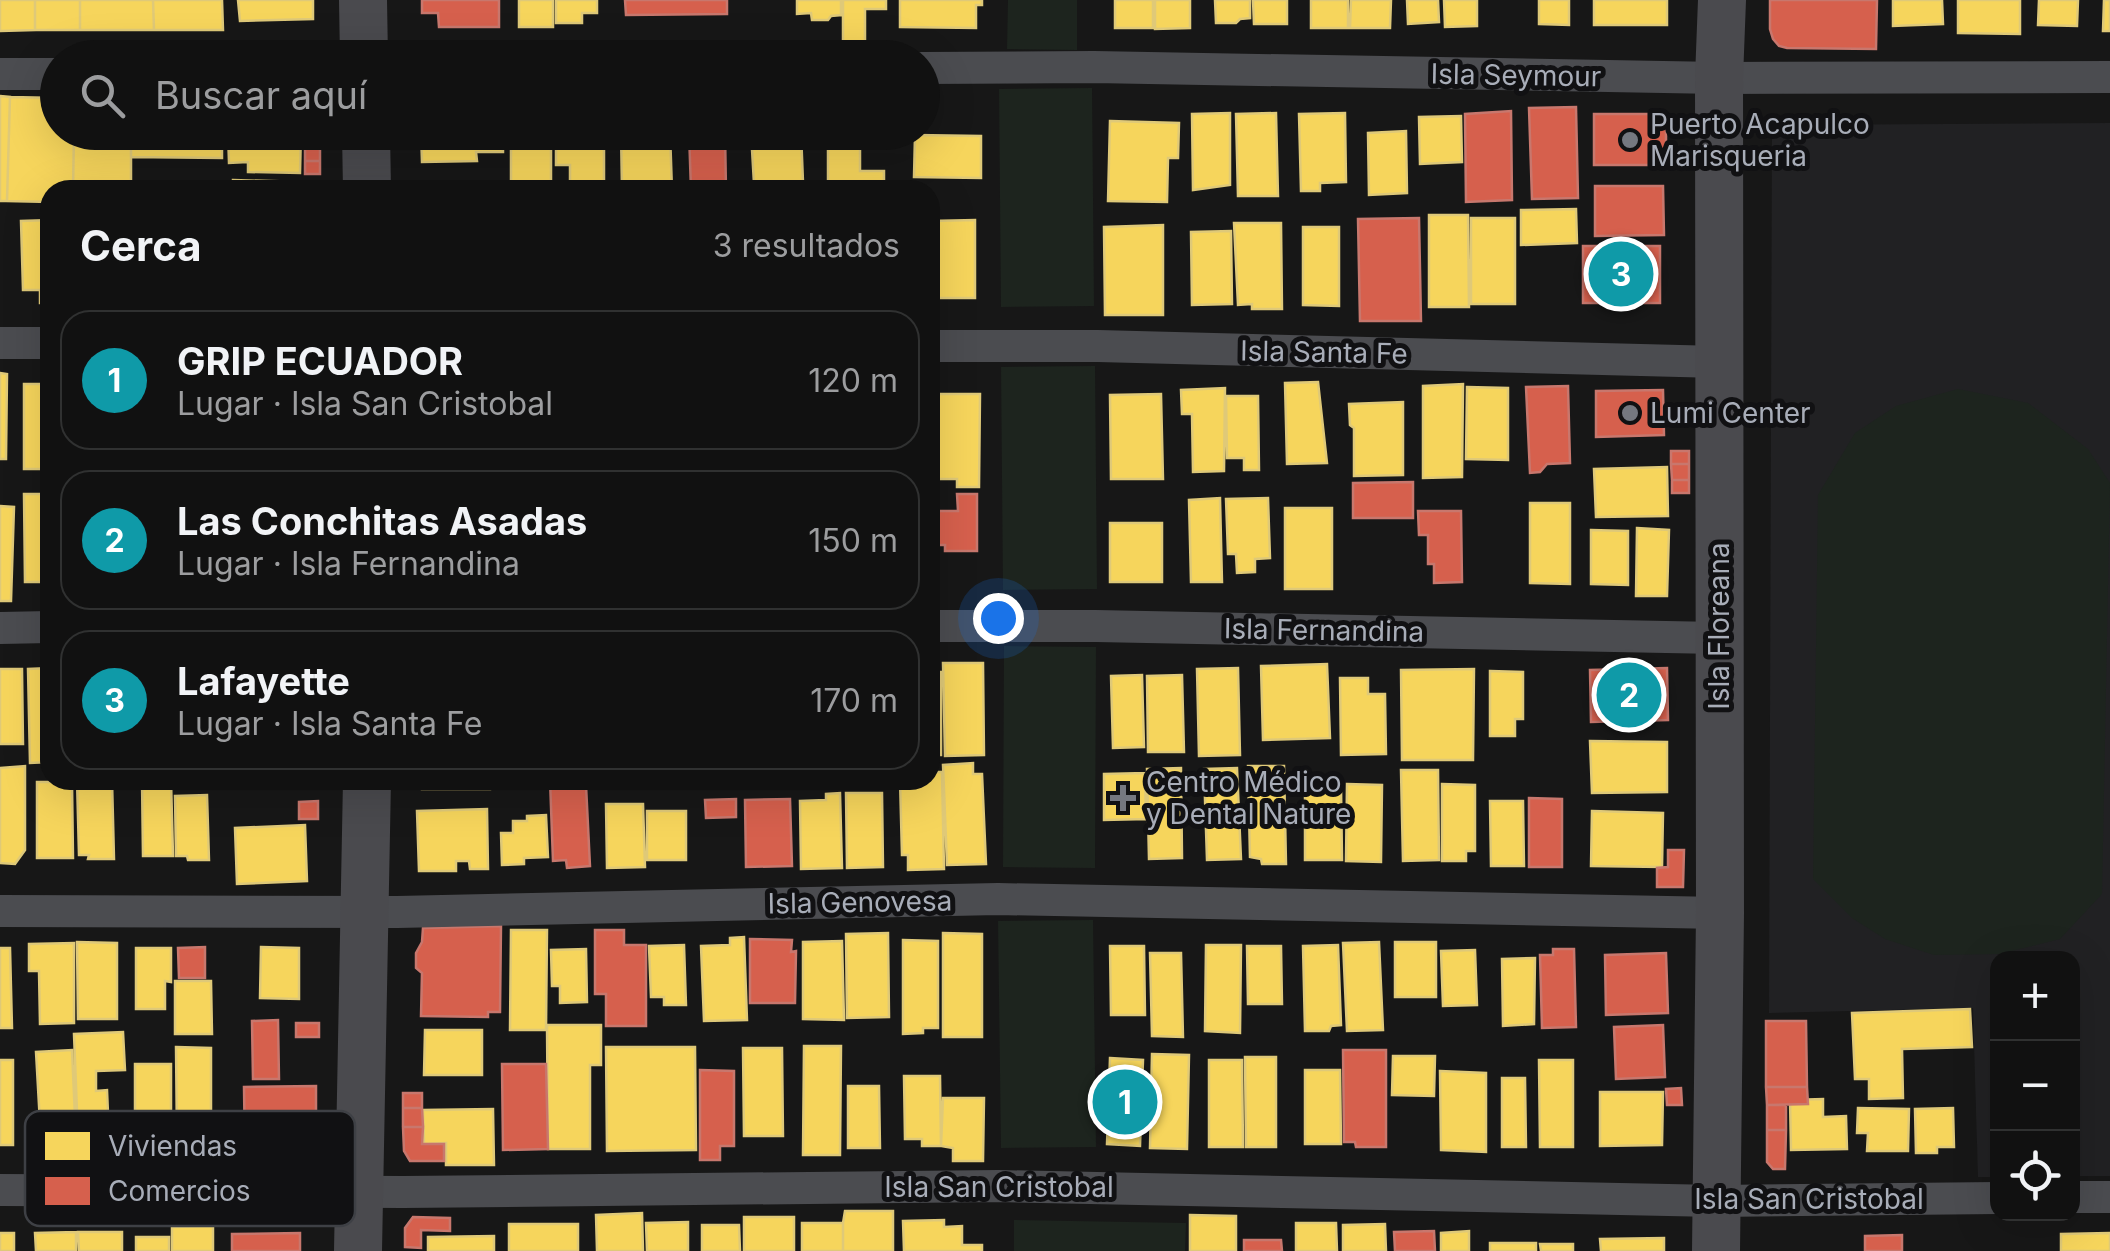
<!DOCTYPE html>
<html lang="es">
<head>
<meta charset="utf-8">
<style>
  :root { --surface:#111; --page:#1e1f1f; --text:#f1f3f6; --muted:#9c9d9f; --line:#303131; --accent:#757880 }
  body { margin:0; font-family:Inter,sans-serif; background:var(--page); color:var(--text) }
  .controls { position:absolute; right:30px; bottom:30px; display:grid; overflow:hidden; border-radius:20px; box-shadow:0 10px 40px #0002 }
  .controls button { width:90px; height:90px; display:grid; place-items:center; padding:0; border:0; border-bottom:2px solid var(--line); background:var(--surface); color:var(--text); font:50px sans-serif }
  .you { position:absolute; left:998px; top:618px; width:35px; height:35px; margin:-25px; border:8px solid #fff; border-radius:50%; background:#1a73e8; box-shadow:0 0 0 15px #1a73e833 }
  .badge { display:grid; place-items:center; width:65px; height:65px; border-radius:50%; background:var(--accent); color:#fff; font-size:32px; font-weight:700 }
  .pin { position:absolute; translate:-50% -50%; border:5px solid #fff; box-shadow:0 2px 10px #0006 }
  .list { margin:0; padding:0; list-style:none }
  h2 { display:flex; justify-content:space-between; align-items:center; height:130px; margin:0; padding:0 40px; font-size:42px }
  h2 small { font-size:32px; font-weight:400; color:var(--muted) }
  .list li { display:grid; grid-template-columns:65px 1fr auto; gap:30px; align-items:center; box-sizing:border-box; height:140px; margin:0 20px 20px; padding:0 20px; border:2px solid var(--line); border-radius:30px }
  .list b { display:block; font-size:38px; white-space:nowrap }
  .list p { margin:0; font-size:32px; white-space:nowrap; color:var(--muted) }
  .list em { font-size:32px; font-style:normal; color:var(--muted) }
  .icon { flex:none; width:55px; height:55px; fill:none; stroke:currentColor; stroke-width:2; stroke-linecap:round; stroke-linejoin:round }
  .map { position:relative; flex:none; width:2110px; height:1251px; overflow:hidden }
  .search { position:absolute; background:var(--surface); box-shadow:0 10px 40px #0002; left:40px; top:40px; width:900px; height:110px; display:flex; align-items:center; gap:25px; box-sizing:border-box; padding:0 35px; border-radius:55px; color:var(--muted); font-size:38px }
  .panel { position:absolute; background:var(--surface); box-shadow:0 10px 40px #0002; left:40px; top:180px; width:900px; height:610px; border-radius:30px }
  .map>svg:first-child { display:block }
  .built { fill:#212123 }
  .green { fill:#1d241e }
  .homes { fill:#f6d55c; stroke:#dfc978; stroke-width:2.5 }
  .shops { fill:#d6604d; stroke:#c8776d; stroke-width:2.5 }
  .lines { fill:none; stroke-linecap:round; stroke-linejoin:round }
  .street { stroke:#4b4c50; stroke-width:32 }
  .secondary { stroke:#4a4a4e; stroke-width:48 }
  .poi-dot { fill:#757880; stroke:#111113; stroke-width:4 }
  .labels { text-anchor:middle; dominant-baseline:central; stroke-width:10; stroke-linejoin:round; paint-order:stroke }
  .street-label { font-size:28px; fill:#a8adb8; stroke:#111113 }
  .poi-label { font-size:28px; fill:#a8adb8; stroke:#111113; text-anchor:start }
  .key { fill:#111113; stroke:#3e4045; stroke-width:2.5 }
  .key-label { font-size:28px; fill:#a8adb8 }
</style>
</head>
<body>
<div class="map">
<svg width="2110" height="1251" viewBox="0 0 2110 1251">
  <rect width="100%" height="100%" fill="#171717"/>
  <!-- built -->
  <path class="built" d="M2110,123v1053h-37l-1,-218h-74l-1,219h-19l-5,-169 -204,5 3,-888z"/>
  <!-- green -->
  <path class="green" d="M1008,0h69v50l-70,-1z
    M1092,88l2,218 -93,1 -2,-218z
    M1095,366l2,223 -94,1 -2,-223z
    M1958,389l70,14 60,46 22,34 -8,411 -42,45 -60,15 -66,1 -49,-16 -33,-21 -39,-39 5,-384 37,-62 41,-27z
    M1004,646l92,1 -1,221 -92,-1z
    M1093,920l3,227 -95,1 -3,-227z
    M1014,1220l172,3 -1,28h-171z"/>
  <!-- homes -->
  <path class="homes" d="M0,0h35v30l-35,1z
    M35,0h45v30h-45z
    M80,0h73l1,30h-74z
    M153,0h69l1,30h-69z
    M238,0h75v19l-73,2z
    M519,0h34v27h-34z
    M556,0h41v13h-15v10h-26z
    M797,0h44v15l-10,1 -3,4h-16l-1,-7 -14,1z
    M843,0h43v9h-21v34h-22z
    M900,0h82v5h-6v23l-76,-1z
    M1115,0h38v28h-38z
    M1155,0h35v28l-35,1z
    M1215,0h35v18l-10,1 -4,4h-20z
    M1253,0h34v24h-33z
    M1311,0h37v28h-37z
    M1351,0h40l-1,28h-40z
    M1407,0h31l1,22 -31,2z
    M1444,0h33v26l-32,1z
    M1539,0h30v25l-30,-1z
    M1594,0h73v25h-73z
    M1893,0h49l1,24 -50,2z
    M1958,0h62v34l-62,-1z
    M2039,0h39l-1,26 -39,-1z
    M2104,0h6v31h-7z
    M0,96l10,1 -3,104h-7z
    M10,97l48,1v34h16l-1,58h-23v12l-43,-1z
    M1230,113v72l-37,5 -1,-76z
    M1276,113l2,83h-40l-2,-82z
    M1345,113l1,69 -26,1v8h-19l-2,-77z
    M1461,116l1,46 -42,2 -1,-47z
    M1110,121l69,2 -1,35h-10l-1,44 -59,-1z
    M1406,131l1,62 -38,2 -1,-62z
    M74,132h57v58h-58z
    M131,132h91v26l-91,-1z
    M228,132h73l-1,41 -52,-1v-10l-19,1z
    M421,132h82v20h-27l1,9 -55,1z
    M511,132h40v58h-40z
    M556,132h48v57l-34,-1v-23h-14z
    M621,132h49l2,58h-50z
    M751,132h50l2,50 -49,2z
    M828,132h32v39h24v19h-56z
    M915,135l66,1v42l-67,-1z
    M233,180l71,2v8h-71z
    M490,186v4h-69v-2z
    M1576,209l1,34 -56,2v-35z
    M1429,215h39l1,92h-40z
    M1471,218h44v86h-44z
    M50,220v83h-10v-13h-17l-2,-69z
    M975,220v78h-45v-77z
    M1234,223h47l1,86h-30v-5l-14,1z
    M1163,225v90h-58l-1,-88z
    M1303,227h36v79l-36,-1z
    M1231,231l1,73 -40,1 -1,-73z
    M0,373l7,1 -1,85h-6z
    M1318,382l9,81 -40,1 -2,-81z
    M24,384h26v85h-26z
    M1463,384l-1,93 -39,1v-92z
    M1467,387l41,1v72l-42,-1z
    M1225,388l-1,83 -31,1 -1,-58h-10l-1,-24z
    M930,394h50l-1,93h-22v-8h-27z
    M1161,394l2,85h-52l-1,-84z
    M1226,396h32l1,74h-15v-12h-17z
    M1403,402v73l-49,1v-48l-4,-3 -1,-21z
    M1667,467l1,49 -72,1 -2,-48z
    M24,494h26v88h-25z
    M1220,498l2,84h-31l-2,-82z
    M1268,498l2,60 -15,1v13l-18,1 -1,-19h-8l-2,-55z
    M1530,503h40v81l-40,-1z
    M0,506l14,1 -3,94h-11z
    M1285,508h47v81h-47z
    M1110,523h52v59h-52z
    M1637,528l32,2 -2,66h-31z
    M1591,530l37,1v54l-37,-1z
    M943,663h40l1,92 -39,1z
    M1327,664l3,74 -67,2 -2,-74z
    M50,668v94l-20,1 -2,-94z
    M1238,668l2,87 -41,1 -2,-87z
    M0,669h22l1,75h-23z
    M1474,669l-1,91h-71l-1,-90z
    M1490,671l33,1v47h-8v17h-25z
    M930,672h11v83h-11z
    M1142,675l2,72 -31,1 -2,-72z
    M1182,675l2,77h-36l-1,-76z
    M1340,678h28v16h17l1,60 -45,1z
    M1590,741l77,1v50l-75,1z
    M973,763v11h9l4,90 -39,1 -4,-100z
    M25,766v84l-10,14 -15,-1v-95z
    M1248,766h36l2,98h-24l-1,-5 -11,-2z
    M1181,768l1,90 -33,1 -2,-90z
    M1237,768l4,91 -34,1 -3,-91z
    M1401,770h37l1,90 -36,1z
    M930,772h12l2,97 -36,1v-15h-6l-2,-75h30z
    M1145,773l1,46 -42,1v-46z
    M77,780h35l2,79h-26l1,-4h-10z
    M142,780h29l2,76h-30z
    M238,780h65v5l-65,2z
    M422,780h68v9h-68z
    M37,782h35l1,76h-36z
    M1347,784l35,1 -1,77 -35,-1z
    M1442,784l33,1v66h-9v10h-24z
    M1305,786h36l1,74h-37z
    M840,793l2,75 -41,1 -1,-68 26,-1v-6z
    M846,793h36l1,74 -36,1z
    M207,795l2,65h-21l-1,-4h-11l-1,-60z
    M1490,801h33l1,65h-33z
    M606,804h37l2,63 -38,1z
    M487,809l1,60h-18l-1,-8h-13v10h-37l-2,-60z
    M647,811h39v49h-39z
    M1592,811l71,2 -1,54 -71,-1z
    M546,815l2,42 -24,1v6l-22,1 -1,-32h12v-12h14v-5z
    M305,825l2,56 -70,3 -2,-56z
    M511,930h36l-1,100h-36z
    M888,933l1,84 -42,1 -1,-84z
    M943,933l39,1v103h-39z
    M744,937l3,83 -43,1 -3,-75 29,-1v-7z
    M903,940l35,1v87h-15v5l-20,1z
    M842,941l2,79 -41,-1v-77z
    M77,942l40,1v76h-39z
    M1379,942l4,88 -36,1 -4,-88z
    M1395,942h41v55h-41z
    M74,943v80l-34,1 -1,-53h-10v-27z
    M684,945l2,60h-22v-8h-13l-2,-51z
    M1206,945h35l-1,88 -35,-2z
    M1338,945l3,80 -10,1 -2,5h-24l-2,-85z
    M1110,946h34l1,69h-34z
    M1247,946h34l1,58h-34z
    M261,947l38,1v51l-39,-1z
    M0,948h10l2,80h-12z
    M136,948h35v34l-6,-1v28h-29z
    M586,949l1,53 -27,1v-17h-8l-1,-36z
    M1475,950l2,55 -34,1 -2,-55z
    M1150,953h31l2,84 -31,-1z
    M1535,958l-1,66 -31,2 -1,-67z
    M175,981h36l1,53h-37z
    M1970,1009l2,38 -70,2 1,49 -34,1v-20h-14l-3,-66z
    M547,1025h54v40h-11v84h-42z
    M425,1030h57v45h-58z
    M123,1032l2,38 -29,1v20l11,-1 2,47 -31,1 -4,-104z
    M804,1046h37l-1,109h-37z
    M176,1047l35,1v92h-34z
    M606,1047h89l1,103 -89,1z
    M743,1048h39l1,88h-39z
    M72,1050l4,89 -35,2 -5,-89z
    M1152,1054l37,1 -2,94 -37,-1z
    M1393,1056h42l-1,40 -42,-1z
    M1245,1057h31v90h-30z
    M1110,1058l33,2 -3,86 -33,-2z
    M0,1060h13v85h-13z
    M1209,1060h33l1,87h-34z
    M1539,1060h34v87h-33z
    M135,1064h36v79l-36,-1z
    M1305,1070h35l1,74h-36z
    M1440,1071l46,2v79l-45,-2z
    M904,1076h36l1,70h-19v-7h-17z
    M1502,1078h23l1,69h-24z
    M848,1086h31l1,62h-32z
    M1600,1092h63l-1,53 -62,1z
    M943,1098h41l-1,63h-30v-13l-12,-2z
    M1823,1099v18l23,-1 1,33 -56,1 -1,-50z
    M1858,1108l51,1 -1,42h-41l1,-18h-11z
    M1953,1108l1,39h-17v6h-21l-1,-44z
    M493,1109l1,56h-48v-22l-22,1 -1,-34z
    M845,1211h48v40h-50v-28z
    M642,1213l1,38h-46l-1,-36z
    M1190,1215l46,1v35h-46z
    M744,1217h50v34h-50z
    M944,1220v7l18,-1v19h20v6h-78l-1,-30z
    M688,1222v29h-41l-1,-28z
    M802,1223h41v28h-41z
    M1296,1223h40l1,28h-41z
    M509,1224h69v27h-69z
    M1385,1224l1,27h-43v-26z
    M702,1225h37l1,26h-38z
    M213,1226v25h-41v-24z
    M1469,1231v20h-28v-18z
    M76,1232v19h-40l-1,-18z
    M78,1232h44v19h-43z
    M0,1233h14v18h-14z
    M2110,1233v18h-49v-17z
    M494,1236v15h-66v-14z
    M136,1237h33v14h-33z
    M1664,1238v13h-63l-1,-12z
    M1490,1243h46v8h-46z
    M1540,1244h33v7h-32z"/>
  <!-- shops -->
  <path class="shops" d="M422,0h77v27h-60l-1,-14h-16z
    M625,0h102v14l-101,1z
    M1770,0h107l-1,49 -89,-1 -8,-2 -6,-7 -3,-10z
    M1576,107l2,91 -46,1 -3,-91z
    M1511,111l1,89 -46,2 -1,-88z
    M1594,114h72v51h-72z
    M689,132h36l1,58h-35z
    M305,133h15v14h-15z
    M305,147h15v14h-15z
    M305,161h15v13h-15z
    M1595,186h68l1,49 -69,1z
    M1419,218l2,103h-61l-2,-102z
    M1583,246h77v57h-77z
    M1568,386l2,77 -23,1 -7,8 -10,1 -4,-86z
    M1663,390l1,45 -68,2v-46z
    M1671,451h18v13h-18z
    M1671,464h18v16h-17z
    M1672,480h17v13h-17z
    M1413,482v36h-60v-35z
    M957,494h20v57h-32v-6h-15v-34h28z
    M1418,511h43l1,71 -28,1v-19h-6v-29h-9z
    M1667,668l1,52 -77,2 -1,-52z
    M550,780h49v5h-13l4,81 -23,2 -1,-8 -13,1z
    M1529,798l33,1v68h-33z
    M736,799v18l-30,1 -1,-18z
    M790,799l2,67 -46,1 -1,-67z
    M318,801v18h-19v-17z
    M1668,850h16l-1,37h-26v-19l11,-1z
    M501,926l-1,86h-12v5l-67,-1 1,-43 -6,-5v-15l6,-11 1,-14z
    M595,930h29v15h22v81h-40v-32h-11z
    M750,939l42,1 -1,12 5,-1 -1,52h-45z
    M205,947v31h-26l-1,-30z
    M1553,949h21l2,78 -34,1 -2,-73h13z
    M1666,953l2,60 -62,2 -1,-60z
    M278,1020l1,59h-26l-1,-58z
    M1766,1021h40l1,66h-41z
    M296,1023h23v14h-23z
    M1663,1025l2,52 -49,2 -2,-52z
    M1343,1050h43v97h-30l-1,-5h-11z
    M502,1064h44l2,85 -45,1z
    M700,1070l34,1v75h-14v14h-20z
    M316,1086v68l-71,1 -1,-68z
    M1766,1087h41l1,17 -41,1z
    M1681,1088l1,17h-15l-1,-16z
    M403,1093h19v15h-19z
    M1767,1105h19v25h-19z
    M403,1108h19l1,19h-20z
    M403,1127h20l-1,17h22v17h-34l-6,-10z
    M1767,1130h19l-1,39h-12l-6,-7z
    M413,1217l37,1v13l-29,-1v18l-16,-1v-19z
    M1434,1231l1,20h-40l-1,-19z
    M300,1233v18h-68v-17z
    M1902,1235v16h-37v-15z
    M1244,1240h37l1,11h-38z"/>
  <g class="lines">
    <!-- street -->
    <path class="street" d="M922,68l172,-1 625,11 391,-1
      M0,74h58
      M0,343h50
      M930,346h168l621,16
      M930,626h166l622,12
      M0,628l50,-1
      M0,911l397,1 601,-13 722,14
      M0,1190l403,2 595,-6 718,15 282,-3
      M2072,1197h38"/>
    <!-- secondary -->
    <path class="secondary" d="M363,0l1,58
      M366,132l1,58
      M358,1251l9,-471
      M1716,1251l4,-338 -1,-835 3,-78"/>
  </g>
  <!-- markers -->
  <g class="poi-dot">
    <circle cx="1630" cy="140" r="10"/>
    <circle cx="1630" cy="413" r="10"/>
    <path d="M1118 783h10v10h10v10h-10v10h-10v-10h-10v-10h10z"/>
  </g>
  <g class="labels">
    <!-- street labels -->
    <g class="street-label">
      <text transform="translate(1516 75) rotate(1)">Isla Seymour</text>
      <text transform="translate(1324 352) rotate(1)">Isla Santa Fe</text>
      <text transform="translate(1719 626) rotate(-90)">Isla Floreana</text>
      <text transform="translate(1324 630) rotate(1)">Isla Fernandina</text>
      <text transform="translate(860 902) rotate(-1)">Isla Genovesa</text>
      <text x="999" y="1187">Isla San Cristobal</text>
      <text x="1809" y="1199">Isla San Cristobal</text>
    </g>
    <!-- poi labels -->
    <g class="poi-label">
      <text x="1650" y="124">Puerto Acapulco<tspan x="1650" dy="32">Marisqueria</tspan></text>
      <text x="1650" y="413">Lumi Center</text>
      <text x="1146" y="782">Centro Médico<tspan x="1146" dy="32">y Dental Nature</tspan></text>
    </g>
  </g>
  <!-- legend -->
  <rect x="25" y="1111" width="330" height="115" rx="15" class="key"/>
  <rect x="45" y="1132" width="45" height="28" fill="#f6d55c"/>
  <rect x="45" y="1177" width="45" height="28" fill="#d6604d"/>
  <g class="key-label">
    <text x="108" y="1156">Viviendas</text>
    <text x="108" y="1201">Comercios</text>
  </g>
</svg>
<div class="controls">
<button>+</button>
<button>−</button>
<button><svg class="icon" aria-label="locate" viewBox="0 0 24 24"><circle cx="12" cy="12" r="6"/><path d="M12 2v4M12 18v4M2 12h4M18 12h4"/></svg></button>
</div>
<div class="you"></div>
<div class="pin badge" style="left:1125px;top:1102px;background:#0f9aa8">1</div>
<div class="pin badge" style="left:1629px;top:695px;background:#0f9aa8">2</div>
<div class="pin badge" style="left:1621px;top:274px;background:#0f9aa8">3</div>
<div class="search"><svg class="icon" aria-label="search" viewBox="0 0 24 24"><circle cx="10" cy="10" r="6"/><path d="M15 15l6 6"/></svg>Buscar aquí</div>
<section class="panel">
<h2>Cerca<small>3 resultados</small></h2>
<ul class="list">
<li><span class="badge" style="background:#0f9aa8">1</span><div><b>GRIP ECUADOR</b><p>Lugar · Isla San Cristobal</p></div><em>120 m</em></li>
<li><span class="badge" style="background:#0f9aa8">2</span><div><b>Las Conchitas Asadas</b><p>Lugar · Isla Fernandina</p></div><em>150 m</em></li>
<li><span class="badge" style="background:#0f9aa8">3</span><div><b>Lafayette</b><p>Lugar · Isla Santa Fe</p></div><em>170 m</em></li>
</ul>
</section>
</div>
</body>
</html>
